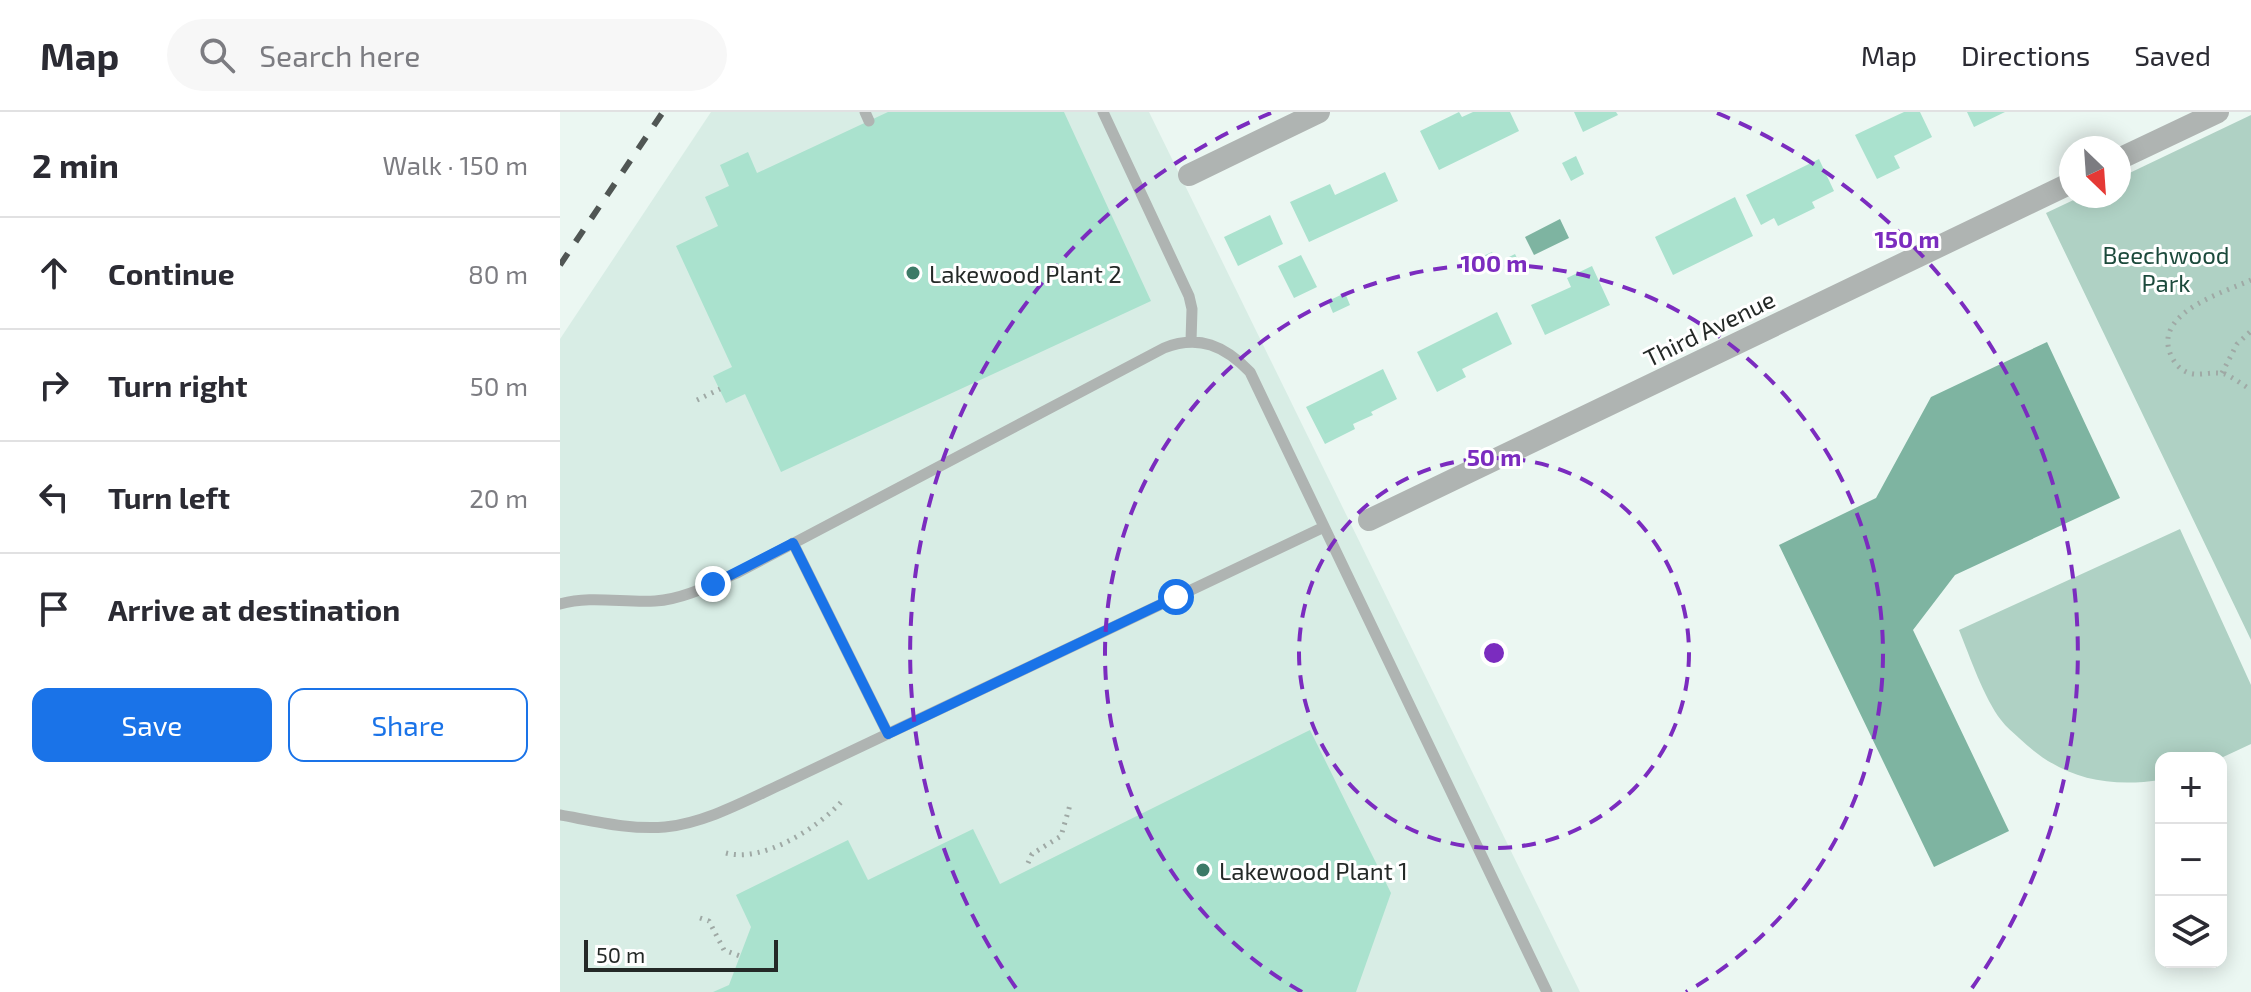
<!DOCTYPE html>
<html lang="en">
<head>
<meta charset="utf-8">
<style>
  :root { --surface:#fff; --page:#f7f7f7; --text:#2b2b33; --muted:#7c7c81; --line:#e1e1e2; --accent:#1a73e8 }
  body { margin:0; font-family:"Exo 2",sans-serif; background:var(--page); color:var(--text) }
  .controls { position:absolute; right:24px; bottom:24px; display:grid; overflow:hidden; border-radius:16px; box-shadow:0 4px 20px #0003 }
  .controls button { width:72px; height:72px; display:grid; place-items:center; padding:0; border:0; border-bottom:2px solid var(--line); background:var(--surface); color:var(--text); font:40px sans-serif }
  .compass { position:absolute; left:1499px; top:24px; width:72px; height:72px; border-radius:50%; background:var(--surface); box-shadow:0 4px 20px #0003; rotate:155deg }
  .scale { position:absolute; left:24px; bottom:20px; width:194px; box-sizing:border-box; padding-left:8px; border:4px solid #242927; border-top:0; font-size:22px; line-height:28px; white-space:nowrap; color:#242927; -webkit-text-stroke:6px #fff; paint-order:stroke }
  .stop { position:absolute; width:24px; height:24px; margin:-18px; border:6px solid #1a73e8; border-radius:50%; background:#fff }
  .stop.end { background:#1a73e8; border-color:#fff; box-shadow:0 2px 8px #0008 }
  .list { margin:0; padding:0; list-style:none }
  h2 { display:flex; justify-content:space-between; align-items:center; height:104px; margin:0; padding:0 32px; font-size:34px }
  h2 small { font-size:26px; font-weight:400; color:var(--muted) }
  .list li { display:grid; grid-template-columns:52px 1fr auto; gap:24px; align-items:center; box-sizing:border-box; height:112px; padding:0 32px; border-top:2px solid var(--line) }
  .list b { display:block; font-size:30px; white-space:nowrap }
  .list em { font-size:26px; font-style:normal; color:var(--muted) }
  .actions { display:flex; gap:16px; padding:24px 32px }
  .actions a { flex:1; padding:18px 0; border:2px solid var(--accent); border-radius:16px; text-align:center; font-size:28px; color:var(--accent) }
  .actions .main { background:var(--accent); color:#fff }
  .icon { flex:none; width:44px; height:44px; fill:none; stroke:currentColor; stroke-width:2; stroke-linecap:round; stroke-linejoin:round }
  .map { position:relative; flex:none; width:1691px; height:880px; overflow:hidden }
  header { display:flex; align-items:center; gap:48px; box-sizing:border-box; height:112px; padding:0 40px; background:var(--surface); border-bottom:2px solid var(--line) }
  header strong { font-size:38px }
  nav { display:flex; gap:44px; margin-inline-start:auto; font-size:28px }
  .search { width:560px; height:72px; background:var(--page); display:flex; align-items:center; gap:20px; box-sizing:border-box; padding:0 28px; border-radius:44px; color:var(--muted); font-size:30px }
  main { display:flex }
  aside { flex:1; background:var(--surface) }
  .map>svg:first-child { display:block }
  .built { fill:#d8ede5 }
  .green { fill:#afd1c4 }
  .water { fill:#7eb4a1 }
  .building { fill:#aae2ce }
  .lines { fill:none; stroke-linecap:round; stroke-linejoin:round }
  .path { stroke:#9fa9a5; stroke-width:5; stroke-dasharray:2 6; stroke-linecap:butt }
  .service { stroke:#afb4b2; stroke-width:11 }
  .minor { stroke:#afb4b2; stroke-width:22 }
  .rail { stroke:#505654; stroke-width:6; stroke-dasharray:14 14; stroke-linecap:butt }
  .route { stroke:#1a73e8; stroke-width:10 }
  .ring { fill:none; stroke:#7b2cbf; stroke-width:4; stroke-dasharray:14 10 }
  .poi-dot { fill:#3c7a66; stroke:#fff; stroke-width:3 }
  .labels { text-anchor:middle; dominant-baseline:central; stroke-width:6; stroke-linejoin:round; paint-order:stroke }
  .park-label { font-size:24px; fill:#1c4a3c; stroke:#fff }
  .poi-label { font-size:24px; fill:#242927; stroke:#fff; text-anchor:start }
  .street-label { font-size:24px; fill:#242927; stroke:#fff }
  .centre { fill:#7b2cbf; stroke:#fff; stroke-width:4 }
  .ring-label { font-size:24px; text-anchor:middle; font-weight:bold; fill:#7b2cbf; stroke:#fff; stroke-width:6; stroke-linejoin:round; paint-order:stroke }
</style>
</head>
<body>
<header>
<strong>Map</strong>
<div class="search"><svg class="icon" aria-label="search" viewBox="0 0 24 24"><circle cx="10" cy="10" r="6"/><path d="M15 15l6 6"/></svg>Search here</div>
<nav><a>Map</a><a>Directions</a><a>Saved</a></nav>
</header>
<main>
<aside>
<h2>2 min<small>Walk · 150 m</small></h2>
<ul class="list">
<li><svg class="icon" aria-label="ahead" viewBox="0 0 24 24"><path d="M12 20V5M6 11l6-6 6 6"/></svg><div><b>Continue</b></div><em>80 m</em></li>
<li><svg class="icon" aria-label="right" viewBox="0 0 24 24"><path d="M7 20v-9h11M14 6l5 5-5 5"/></svg><div><b>Turn right</b></div><em>50 m</em></li>
<li><svg class="icon" aria-label="left" viewBox="0 0 24 24"><path d="M17 20v-9H6M10 6l-5 5 5 5"/></svg><div><b>Turn left</b></div><em>20 m</em></li>
<li><svg class="icon" aria-label="arrive" viewBox="0 0 24 24"><path d="M6 21V4h12l-3 4 3 4H6"/></svg><div><b>Arrive at destination</b></div></li>
</ul>
<div class="actions"><a class="main">Save</a><a>Share</a></div>
</aside>
<div class="map">
<svg width="1691" height="880" viewBox="0 0 1691 880">
  <rect width="100%" height="100%" fill="#ebf7f2"/>
  <!-- built -->
  <path class="built" d="M151,0h438l431,880h-1020v-653z"/>
  <!-- green -->
  <path class="green" d="M1691,3v525l-205,-427 36,-17h37v-18z
    M1620,417l71,156v59l-30,14h-60v22c-57,8 -100,-2 -142,-42 -6,-6 -13,-11 -18,-18 -17,-22 -31,-63 -42,-90z"/>
  <!-- water -->
  <path class="water" d="M1000,107l9,19 -35,17 -9,-18z
    M1487,230l73,156 -165,77 -42,55 96,201 -75,36 -155,-322 97,-47 55,-101z"/>
  <!-- building -->
  <path class="building" d="M328,0h176l87,189 -370,171 -36,-78 -19,9 -13,-27 19,-9 -56,-121 42,-20 -13,-29 24,-11 -9,-21 28,-13 9,21z
    M899,0l3,5 11,-5h37l9,19 -80,39 -19,-39z
    M1014,0h42l2,3 -35,17z
    M1344,0h16l12,25 -38,19 6,12 -23,11 -22,-44z
    M1407,0h38l-31,15z
    M1016,44l8,18 -13,7 -9,-18z
    M1259,47l15,32 -22,11 3,6 -37,18 -4,-8 -13,7 -15,-30z
    M825,60l13,29 -89,41 -19,-40 40,-18 5,11z
    M1175,85l18,39 -80,39 -18,-38z
    M710,103l13,29 -45,22 -14,-29z
    M932,140l7,14 -11,5 -7,-14z
    M955,142l8,16 -10,5 -8,-16z
    M741,143l16,32 -23,11 -16,-32z
    M1032,154l18,39 -65,30 -14,-30 40,-18 -4,-9z
    M785,181l5,12 -17,8 -5,-12z
    M937,200l15,32 -50,25 4,8 -29,15 -20,-40z
    M823,257l14,30 -26,13 2,3 -20,9 2,5 -30,15 -19,-37z
    M750,618l81,163 -35,99h-643l16,-7 22,-58 -15,-32 112,-55 20,40 105,-51 27,55z"/>
  <g class="lines">
    <!-- path -->
    <path class="path" d="M1691,168c-26,12 -93,31 -82,70 2,7 7,16 14,20 13,9 28,0 42,4 9,4 18,11 26,16
      M1662,261l15,-29 14,-13
      M137,288l23,-11
      M166,741c37,10 92,-25 116,-52
      M468,751l4,-9 29,-18 9,-31
      M140,806l9,3 15,29 16,6"/>
    <!-- service -->
    <path class="service" d="M305,0l4,9
      M543,0l86,184 3,13 -1,32
      M233,431l95,191
      M0,492c30,-9 64,-1 95,-3 30,-2 57,-17 84,-29l425,-224c35,-14 61,-2 86,24l297,620
      M0,703c34,6 70,15 105,12 40,-4 80,-26 117,-43l542,-257"/>
    <!-- minor -->
    <path class="minor" d="M1559,47l99,-47
      M629,63l130,-63
      M809,408l702,-337"/>
    <!-- rail -->
    <path class="rail" d="M0,153l103,-153"/>
  </g>
  <g class="lines">
    <!-- route -->
    <path class="route" d="M153,472l80,-41 95,191 288,-137"/>
  </g>
  <!-- distance rings -->
  <g class="ring">
    <circle cx="934" cy="541" r="195"/>
    <path d="M742 880A389 389 0 1 1 1126 880"/>
    <path d="M456 876A584 584 0 0 1 711 1M1157 1A584 584 0 0 1 1412 876"/>
  </g>
  <!-- markers -->
  <g class="poi-dot">
    <circle cx="353" cy="161" r="8"/>
    <circle cx="643" cy="758" r="8"/>
  </g>
  <g class="labels">
    <!-- park labels -->
    <g class="park-label">
      <text x="1606" y="142">Beechwood<tspan x="1606" dy="28">Park</tspan></text>
    </g>
    <!-- poi labels -->
    <g class="poi-label">
      <text x="369" y="161">Lakewood Plant 2</text>
      <text x="659" y="758">Lakewood Plant 1</text>
    </g>
    <!-- street labels -->
    <g class="street-label">
      <text transform="translate(1149 216) rotate(-26)">Third Avenue</text>
    </g>
  </g>
  <circle cx="934" cy="541" r="12" class="centre"/>
  <g class="ring-label">
    <text x="1347" y="136">150 m</text>
    <text x="934" y="160">100 m</text>
    <text x="934" y="354">50 m</text>
  </g>
</svg>
<div class="controls">
<button>+</button>
<button>−</button>
<button><svg class="icon" aria-label="layers" viewBox="0 0 24 24"><path d="M12 4l9 5-9 5-9-5zM3 14l9 5 9-5"/></svg></button>
</div>
<svg class="compass" viewBox="-18 -18 36 36"><path d="M0-13l5 13h-10z" fill="#e53935"/><path d="M0 13l5-13h-10z" fill="#7c7c81"/></svg>
<div class="scale">50 m</div>
<div class="stop" style="left:616px;top:485px"></div>
<div class="stop end" style="left:153px;top:472px"></div>
</div>
</main>
</body>
</html>
